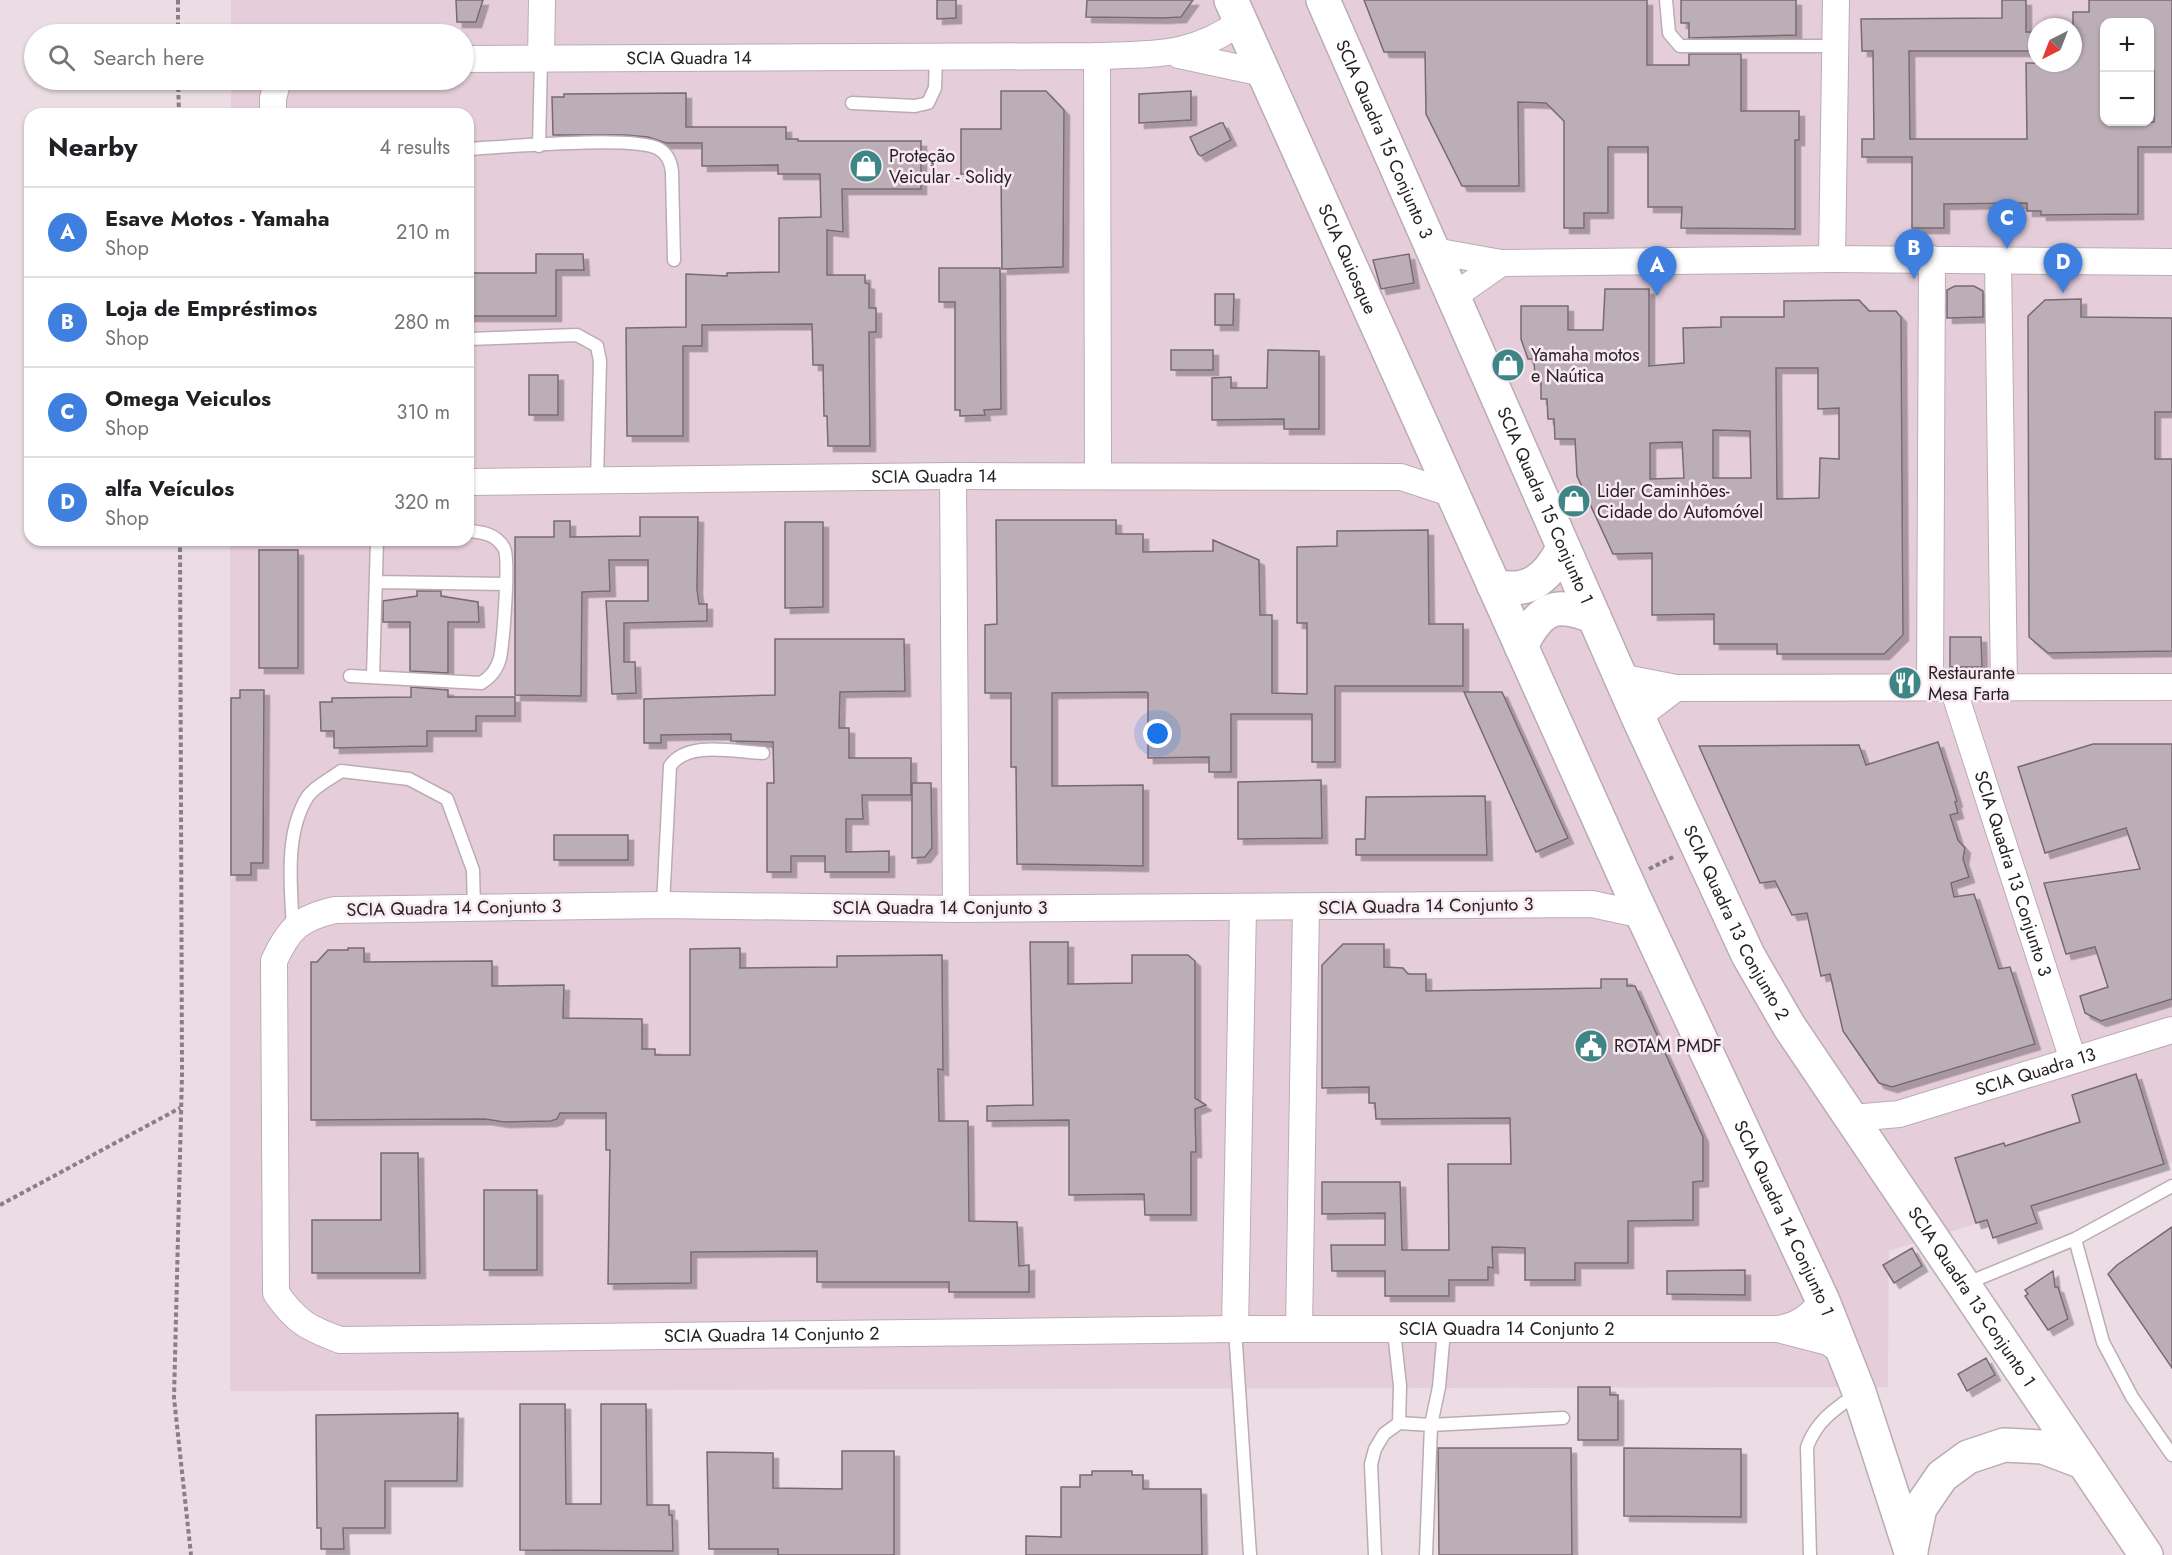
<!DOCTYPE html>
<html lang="en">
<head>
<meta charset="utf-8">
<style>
  :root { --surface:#fff; --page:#f2f2f2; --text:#202124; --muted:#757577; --line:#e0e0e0; --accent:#db2777 }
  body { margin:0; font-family:Jost,sans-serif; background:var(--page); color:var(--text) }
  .controls { position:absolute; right:18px; top:18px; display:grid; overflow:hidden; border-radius:12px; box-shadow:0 2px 4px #0004 }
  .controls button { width:54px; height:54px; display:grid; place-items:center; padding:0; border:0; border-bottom:2px solid var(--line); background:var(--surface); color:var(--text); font:30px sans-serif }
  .compass { position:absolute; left:2028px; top:18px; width:54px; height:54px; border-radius:50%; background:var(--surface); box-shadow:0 2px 4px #0004; rotate:222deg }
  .you { position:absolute; left:1158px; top:734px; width:21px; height:21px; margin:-15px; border:4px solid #fff; border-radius:50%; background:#1a73e8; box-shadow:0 0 0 9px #1a73e833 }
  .badge { display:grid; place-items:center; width:39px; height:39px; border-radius:50%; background:var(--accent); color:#fff; font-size:20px; font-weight:700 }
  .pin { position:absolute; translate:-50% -50px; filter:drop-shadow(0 2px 3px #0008) }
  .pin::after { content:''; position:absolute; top:32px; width:21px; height:18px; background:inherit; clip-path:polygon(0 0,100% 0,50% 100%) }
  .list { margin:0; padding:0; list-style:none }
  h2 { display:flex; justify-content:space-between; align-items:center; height:78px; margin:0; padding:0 24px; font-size:26px }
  h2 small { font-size:20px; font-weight:400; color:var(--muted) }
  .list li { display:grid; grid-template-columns:39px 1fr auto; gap:18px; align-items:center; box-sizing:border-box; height:90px; padding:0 24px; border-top:2px solid var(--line) }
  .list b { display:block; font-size:22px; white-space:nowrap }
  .list p { margin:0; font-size:20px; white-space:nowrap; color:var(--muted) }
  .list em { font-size:20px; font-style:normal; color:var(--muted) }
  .icon { flex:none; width:33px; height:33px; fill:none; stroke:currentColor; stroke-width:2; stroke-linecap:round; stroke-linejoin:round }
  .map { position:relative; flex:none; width:2172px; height:1555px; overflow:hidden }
  .search { position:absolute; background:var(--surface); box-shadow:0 2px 4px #0004; left:24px; top:24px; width:450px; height:66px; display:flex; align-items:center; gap:15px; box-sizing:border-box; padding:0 21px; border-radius:33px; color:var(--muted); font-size:22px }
  .panel { position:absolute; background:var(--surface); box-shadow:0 2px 4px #0004; left:24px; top:108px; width:450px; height:438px; border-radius:18px }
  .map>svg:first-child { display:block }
  .built { fill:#e5ceda; fill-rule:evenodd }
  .building { fill:#bcaeb6; stroke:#776a71; stroke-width:1.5; fill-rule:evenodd; filter:url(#shadow) }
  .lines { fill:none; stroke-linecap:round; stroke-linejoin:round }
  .lane-casing { stroke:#bbacb4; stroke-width:15 }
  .street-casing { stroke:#bbacb4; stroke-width:28 }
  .secondary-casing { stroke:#bbacb4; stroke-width:36 }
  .path { stroke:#897f85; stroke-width:4; stroke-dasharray:4.5 3; stroke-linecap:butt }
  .lane { stroke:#fff; stroke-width:12 }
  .street { stroke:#fff; stroke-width:26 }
  .secondary { stroke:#fff; stroke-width:33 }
  .labels { text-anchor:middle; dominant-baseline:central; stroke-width:5; stroke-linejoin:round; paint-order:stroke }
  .street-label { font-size:18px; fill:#272225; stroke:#f9eaf2 }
  .poi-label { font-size:18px; fill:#272225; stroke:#f9eaf2; text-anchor:start }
</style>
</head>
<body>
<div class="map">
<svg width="2172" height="1555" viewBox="0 0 2172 1555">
  <defs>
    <filter id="shadow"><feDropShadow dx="5.5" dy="5.5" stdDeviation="0" flood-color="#0004"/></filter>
  </defs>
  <rect width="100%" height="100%" fill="#ecdde5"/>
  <!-- built -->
  <path class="built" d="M231,0h1941v1162l-283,89 -1,136 -1658,4v-851h238v-426h-237v-34h233v-46h-233zM2104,22h46v100h-46zM2037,27h36v36h-36z"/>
  <!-- building -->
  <path class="building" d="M456,0h27l-7,22h-19z
    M937,0h19v18l-19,1z
    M1087,0h106l-12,17 -18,1 -77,-1z
    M1364,0h283v65h42v-11h52v57h58v29h-4v89l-114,-1 1,-21h-34v-60h-40v66h-24v15h-20v-107l-18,-18 -28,-1 1,84h-57l-36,-72 -1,-62h-41z
    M1681,0h115v35l-107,3v-15h-8z
    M2002,0h24v32h11v19h-128l1,88h117l-1,-76h47v-51h16v-12h83v147h-34v67l-97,1v-4h-14v-8l-83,1v24h-32v-71h-50v-18h12l-1,-88h-11l-1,-32 141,-1zM2104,22h46v48h4v52h-50z
    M1001,91h45l18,19 -1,157 -61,2 -1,-95h-40v-45h40z
    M1191,91v29l-52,3v-29z
    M686,93v34h100v12h12v2h123v48h-79l1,43 -16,-2v45h38v8l4,1v24h7v24h-7l1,114h-42l-1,-30h-3l-1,-51h-10l-1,-41 -110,1v21h-19v90h-56l-1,-108 60,-1v-53l41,2v-3l52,-1v-54l42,-1 -1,-43h-42v-9l-76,1v-23h-36l-18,-6 -23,-2h-72l-1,-38h12v-3z
    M1220,123h3l8,17 -30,16 -3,-2 -8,-17z
    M536,254h47l1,16h-28v46h-88v-43h68z
    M1409,254l5,29 -33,6 -8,-29z
    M939,268h61l1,141 -17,1 1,5 -25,1v-6h-5v-108h-16z
    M1955,286h19l9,5v26l-36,1v-28z
    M1605,289h44v77l35,-3 -1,-35 38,-1v-10h63v-16l75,-1 10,11h27l5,6 2,318 -19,19h-107v-10h-63v-30l-62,1v-62l-39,1 -36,-78 -2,-37h-20l-1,-20h-6l-1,-20h-6v-20h-6l-1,-20h-6l-7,-20v-33h47v24h35zM1776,368h42v41l21,-1v51l-19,-1 -1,40 -42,1zM1713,430l37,1 1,47h-38zM1682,442l2,36 -34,1v-36z
    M1215,294h19l-1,31h-18z
    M2081,299v18l91,1v94h-17v47h17v192l-124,2 -19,-16 -1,-321 17,-16z
    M1171,350h42v20h-42z
    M1268,350l51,1v78h-35v-10l-72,1v-42l19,-1v11h36z
    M529,375h29v40h-29z
    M640,517h58l-1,72 2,15h8v17l-83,2v39h11l1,31 -24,1 -6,-93h42v-41h-39l1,31 -28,1 -1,104 -66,-1v-158h39v-16h16v16l70,-1z
    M996,520h120v14h27v18l70,-1v-11l46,20 1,55h12v78l35,1v-71h-10v-76l40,-1v-15l91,-1 1,94h34v62h-128v76h-23v-48h-81v58h-22v-15l-61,1v-65l-2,-1 -94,1v93l91,-1v81l-126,-2 -1,-97h-5v-74h-26v-68l12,-1z
    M785,522h38v85l-38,1z
    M259,550h39v118h-39z
    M417,591h24v5l37,6 1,20h-31v51l-38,-2v-49h-27v-21l34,-5z
    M1950,637h31l1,30h-32z
    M775,639h129l1,52 -65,1 -1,36h10v30h62v37h-49l1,24h-17v33l43,-1v21h-64v-16h-34v16h-24v-89h7l-1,-41 -42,-1v-7l-70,1v8h-17v-44l131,-4z
    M411,687l37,3v7h67v19h-39v15h-49v15l-93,2v-17h-13l-1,-29h12v-4l79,-1z
    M240,690h24l-1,173h-12v12h-20v-177h9z
    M1464,692h38l66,146 -32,14z
    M1938,742l19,59 -2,1 3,11 -8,2 8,25 7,8 -2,11 6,18 -18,6 3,14 20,-3 25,75 11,-2 25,77 -143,43 -13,-4 -36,-52 -13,-57 -9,2 -14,-63 -15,2 -17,-34 -15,2 -61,-137 160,-1 7,20z
    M2093,744h79v255l-71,22 -16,-8 -5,-17 28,-9 -13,-40 -29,7 -22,-71 96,-14 -14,-41 -81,25 -27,-86z
    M1321,780l1,58 -84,1v-57z
    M912,783h19l1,65 -7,9 -13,1z
    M1485,796l2,59h-131v-16h9l1,-42z
    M554,835h74v25h-74z
    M1030,942h38v42l64,-1v-28h56l7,6v137l11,7 -11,4 1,43h-5v63h-46l-1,-21 -75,1v-75l-82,1v-15l46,-1z
    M1343,944h41v23l19,1 5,6h18v17l175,-3v-9h26v7h8l68,151v44l-10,1v38l-65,1v42h-53v17h-50v-32l-33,-1 1,21 -5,-1v13h-39v16h-64v-25h-53l-1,-26h54v-32l-63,1v-32h78l2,68h47l-1,-86h63l-1,-46 -134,1 -1,-16h-6v-16l-47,1v-123z
    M348,948h16v14l128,-1v25l72,-1 -1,33 79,1v30h13v6h35v-106l50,-1v20l97,-1v-11l105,-1 1,115 -5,-1 1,52h29l1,100 48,1 2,44 10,-1v27h-80v-10h-132v-31l-126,1v31l-83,1 2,-134h-4v-37h-46l-3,6 -6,2 -47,1 -19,-3 -174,1v-158h6l11,-12h20z
    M2136,1074l28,90 -133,42 6,17 -44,15 -6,-18 -11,3 -21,-65 49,-15 1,3 75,-24 -8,-27z
    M381,1153h37l2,120h-108v-53h69z
    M484,1190h53v80h-53z
    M2172,1227v141l-64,-94 9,-9z
    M1912,1248l10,18 -28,17 -11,-18z
    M1745,1270v25l-78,-1v-23z
    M2053,1271l2,16h3l10,32 -20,11 -23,-34 3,-2 -3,-4z
    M1986,1358l9,17 -28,16 -9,-17z
    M1578,1387h32v8h8v45h-40z
    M520,1404h45l1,100h35v-100h45l1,101h22v10h3l1,36 -153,-1z
    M458,1413l-1,68h-72v47h-42l1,21h-23v-21h-4l-1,-113z
    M1438,1448h133l1,107h-133z
    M1624,1448l117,1v68l-117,-1z
    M842,1451h52v104h-116v-6h-69l-2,-97 66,1v35l69,1z
    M1092,1471h40v4h11v14h58l1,66h-176v-19l35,1v-50h19v-12h12z"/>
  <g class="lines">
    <!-- lane casing -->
    <g class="lane-casing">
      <path id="lane" d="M1666,0l3,33 11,13h155
        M852,103l63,3 13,-3 7,-15 1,-31
        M539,146l2,-86
        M468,149c36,-2 167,-14 191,0 9,5 12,13 13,23l2,88
        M468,339l109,-4 20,11 3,15 -3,119
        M376,582l130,2
        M350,676l131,7c10,-6 16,-13 19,-25 3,-15 10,-100 4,-110 -8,-14 -21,-16 -36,-17
        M373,677l4,-137
        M663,905l7,-139c18,-26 64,-14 93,-13
        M293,929c-2,-42 -9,-96 15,-133 7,-10 24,-18 33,-25l68,8 38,20 26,71 1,38
        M2075,1239l28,103 29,55 40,58
        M1965,1284l110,-45 97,-53
        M1235,1329l15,226
        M1394,1331l6,55 -1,37
        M1375,1555l-4,-91 4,-15 9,-15 15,-11 32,2 132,-7
        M1426,1555l5,-130 8,-38 5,-56
        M1810,1555l-3,-108c10,-27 28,-38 51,-54"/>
    </g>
    <!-- street casing -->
    <g class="street-casing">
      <g id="street">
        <path d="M1179,55l84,18"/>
        <path d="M1097,56l1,419"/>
        <path id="s1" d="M464,59l633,-3c56,-2 97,1 144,-35"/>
        <path d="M541,60l1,-60"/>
        <path d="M273,114v-16l5,-18"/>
        <path d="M1434,251l67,12 331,-4 340,3"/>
        <path d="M1832,259l4,-259"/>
        <path d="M1998,261l6,426"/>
        <path d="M1454,296l47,-33"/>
        <path d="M953,476l3,433"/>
        <path id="s2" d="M468,482l485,-6 448,1 52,17"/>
        <path d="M1620,677l56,11 496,-1"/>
        <path d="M1930,687l2,-428"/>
        <path id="s3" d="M1953,688l120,372"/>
        <path d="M1638,717l38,-29"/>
        <path id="s4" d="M1643,915l-51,-11 -636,5 -293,-4 -328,5c-35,8 -46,18 -61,51l2,332c20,29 32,35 64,47l895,-11h543c22,-4 31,-12 45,-28"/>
        <path id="s5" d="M1853,1118l46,-4 273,-84"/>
        <path d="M1235,1329l8,-422"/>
        <path d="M1299,1329l7,-422"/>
        <path d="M1778,1329l50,13 15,10"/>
      </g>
    </g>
    <!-- secondary casing -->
    <g class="secondary-casing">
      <g id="secondary">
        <path id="s6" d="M1231,0l402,895 190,406 36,91 52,160"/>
        <path id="s7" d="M1323,0l315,717 110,238 41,71 357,529"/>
        <path d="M1494,586c35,8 53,-7 69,-38"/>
        <path d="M1521,646c19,-37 33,-46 73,-29"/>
        <path d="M1911,1550l9,-42 22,-32 26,-19 36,-12 39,2 37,14"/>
      </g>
    </g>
    <!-- path -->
    <path class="path" d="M178,0v34
      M178,80l1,34
      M180,540l2,535 -8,323 17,157
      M1649,869l26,-13
      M0,1205l180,-97"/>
    <!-- lane -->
    <use href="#lane" class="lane"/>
    <!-- street -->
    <use href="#street" class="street"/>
    <!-- secondary -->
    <use href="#secondary" class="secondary"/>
  </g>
  <!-- icons -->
  <defs>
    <g id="shop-disc" transform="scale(1.725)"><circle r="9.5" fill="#3e8685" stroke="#f9eaf2"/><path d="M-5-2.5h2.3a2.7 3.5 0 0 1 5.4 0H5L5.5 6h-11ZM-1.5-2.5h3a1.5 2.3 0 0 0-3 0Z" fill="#fff"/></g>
    <g id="restaurant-disc" transform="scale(1.725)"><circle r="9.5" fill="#3e8685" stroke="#f9eaf2"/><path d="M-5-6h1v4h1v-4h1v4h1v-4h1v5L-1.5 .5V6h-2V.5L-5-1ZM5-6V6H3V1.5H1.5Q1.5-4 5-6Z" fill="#fff"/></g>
    <g id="civic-disc" transform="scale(1.725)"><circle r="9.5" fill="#3e8685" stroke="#f9eaf2"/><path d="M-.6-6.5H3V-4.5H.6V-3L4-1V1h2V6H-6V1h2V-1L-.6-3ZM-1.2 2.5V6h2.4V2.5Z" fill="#fff"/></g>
  </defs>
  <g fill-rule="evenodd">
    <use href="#shop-disc" x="866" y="166"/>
    <use href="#shop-disc" x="1508" y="365"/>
    <use href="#shop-disc" x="1574" y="501"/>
    <use href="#restaurant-disc" x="1905" y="683"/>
    <use href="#civic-disc" x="1591" y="1046"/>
  </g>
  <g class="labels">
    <!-- street labels -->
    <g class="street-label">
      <text stroke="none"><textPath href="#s1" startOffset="225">SCIA Quadra 14</textPath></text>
      <text stroke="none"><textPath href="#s7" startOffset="152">SCIA Quadra 15 Conjunto 3</textPath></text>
      <text stroke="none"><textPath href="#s6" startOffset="284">SCIA Quiosque</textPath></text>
      <text stroke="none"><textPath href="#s2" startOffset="466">SCIA Quadra 14</textPath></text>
      <text stroke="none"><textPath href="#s7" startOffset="552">SCIA Quadra 15 Conjunto 1</textPath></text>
      <text stroke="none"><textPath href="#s3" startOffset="195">SCIA Quadra 13 Conjunto 3</textPath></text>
      <text transform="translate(1426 906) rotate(-1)">SCIA Quadra 14 Conjunto 3</text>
      <text transform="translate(454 908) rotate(-1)">SCIA Quadra 14 Conjunto 3</text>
      <text x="940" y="908">SCIA Quadra 14 Conjunto 3</text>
      <text stroke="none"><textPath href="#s7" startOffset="1011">SCIA Quadra 13 Conjunto 2</textPath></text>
      <text stroke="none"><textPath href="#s5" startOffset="189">SCIA Quadra 13</textPath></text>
      <text stroke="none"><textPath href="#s6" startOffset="1338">SCIA Quadra 14 Conjunto 1</textPath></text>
      <text stroke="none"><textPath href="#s7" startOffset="1454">SCIA Quadra 13 Conjunto 1</textPath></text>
      <text stroke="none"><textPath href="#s4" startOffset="2973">SCIA Quadra 14 Conjunto 2</textPath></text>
      <text stroke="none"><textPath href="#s4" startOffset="2238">SCIA Quadra 14 Conjunto 2</textPath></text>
    </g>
    <!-- poi labels -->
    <g class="poi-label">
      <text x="889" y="156">Proteção<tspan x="889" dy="21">Veicular - Solidy</tspan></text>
      <text x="1531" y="355">Yamaha motos<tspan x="1531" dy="21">e Naútica</tspan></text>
      <text x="1597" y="491">Lider Caminhões-<tspan x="1597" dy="21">Cidade do Automóvel</tspan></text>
      <text x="1928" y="673">Restaurante<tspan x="1928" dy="21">Mesa Farta</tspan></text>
      <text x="1614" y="1046">ROTAM PMDF</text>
    </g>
  </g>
</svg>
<div class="controls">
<button>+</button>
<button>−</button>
</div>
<svg class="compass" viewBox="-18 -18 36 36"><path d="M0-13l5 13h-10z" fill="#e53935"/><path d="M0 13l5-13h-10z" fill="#757577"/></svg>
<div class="you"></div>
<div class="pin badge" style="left:1657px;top:296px;background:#3f7fe0">A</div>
<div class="pin badge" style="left:1914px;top:279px;background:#3f7fe0">B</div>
<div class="pin badge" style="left:2007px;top:249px;background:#3f7fe0">C</div>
<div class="pin badge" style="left:2063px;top:293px;background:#3f7fe0">D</div>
<div class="search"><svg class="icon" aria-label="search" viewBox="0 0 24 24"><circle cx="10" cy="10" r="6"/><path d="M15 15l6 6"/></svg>Search here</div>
<section class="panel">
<h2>Nearby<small>4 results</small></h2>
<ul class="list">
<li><span class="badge" style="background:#3f7fe0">A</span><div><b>Esave Motos - Yamaha</b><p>Shop</p></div><em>210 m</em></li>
<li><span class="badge" style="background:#3f7fe0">B</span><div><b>Loja de Empréstimos</b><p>Shop</p></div><em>280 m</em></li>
<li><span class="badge" style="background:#3f7fe0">C</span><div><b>Omega Veiculos</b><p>Shop</p></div><em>310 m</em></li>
<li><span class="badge" style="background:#3f7fe0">D</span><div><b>alfa Veículos</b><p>Shop</p></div><em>320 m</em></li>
</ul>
</section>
</div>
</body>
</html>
